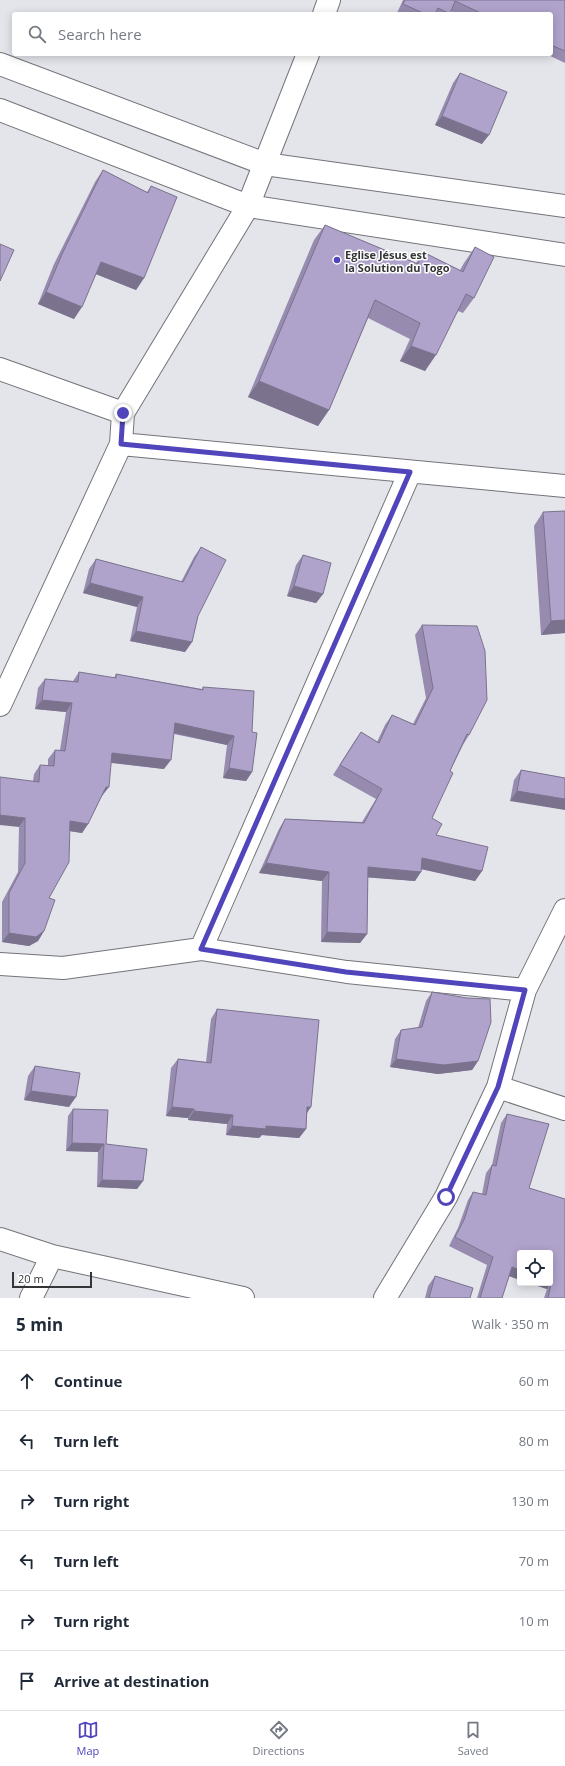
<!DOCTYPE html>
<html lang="en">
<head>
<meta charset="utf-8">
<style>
  :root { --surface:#fff; --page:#f6f6f7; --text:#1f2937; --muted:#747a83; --line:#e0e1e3; --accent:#5145bc }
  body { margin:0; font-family:"Open Sans",sans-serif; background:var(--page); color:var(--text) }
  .controls { position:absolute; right:12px; bottom:12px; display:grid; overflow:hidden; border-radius:4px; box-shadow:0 2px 10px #0003 }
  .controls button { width:36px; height:36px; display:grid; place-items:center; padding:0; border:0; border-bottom:1px solid var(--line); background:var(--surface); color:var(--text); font:20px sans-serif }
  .scale { position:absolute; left:12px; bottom:10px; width:80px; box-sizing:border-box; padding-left:4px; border:2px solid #343537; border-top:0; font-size:11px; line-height:14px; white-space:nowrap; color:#343537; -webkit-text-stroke:3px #fff; paint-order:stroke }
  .stop { position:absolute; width:12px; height:12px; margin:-9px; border:3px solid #5145bc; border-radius:50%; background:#fff }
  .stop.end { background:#5145bc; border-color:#fff; box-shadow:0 1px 4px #0008 }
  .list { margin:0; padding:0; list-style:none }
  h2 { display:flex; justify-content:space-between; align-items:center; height:52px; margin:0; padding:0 16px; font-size:17px }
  h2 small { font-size:13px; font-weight:400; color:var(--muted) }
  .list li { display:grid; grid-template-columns:26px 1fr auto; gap:12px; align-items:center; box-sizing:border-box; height:60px; padding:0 16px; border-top:1px solid var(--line) }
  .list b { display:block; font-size:15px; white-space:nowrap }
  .list em { font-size:13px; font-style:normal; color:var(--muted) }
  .icon { flex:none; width:22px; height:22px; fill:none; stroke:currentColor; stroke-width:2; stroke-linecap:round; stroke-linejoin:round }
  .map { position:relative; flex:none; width:565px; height:1298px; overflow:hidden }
  .search { position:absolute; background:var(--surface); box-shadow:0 2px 10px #0003; left:12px; right:12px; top:12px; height:44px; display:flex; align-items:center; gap:10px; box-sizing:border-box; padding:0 14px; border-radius:4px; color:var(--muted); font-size:15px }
  .sheet { height:412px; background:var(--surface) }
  nav { display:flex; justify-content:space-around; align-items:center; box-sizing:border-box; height:56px; border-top:1px solid var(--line); background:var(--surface); font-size:11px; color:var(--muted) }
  nav a { display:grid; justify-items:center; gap:2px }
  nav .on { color:var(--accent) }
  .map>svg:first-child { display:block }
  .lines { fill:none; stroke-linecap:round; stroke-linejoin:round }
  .street-casing { stroke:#73747a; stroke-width:24 }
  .street { stroke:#fff; stroke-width:22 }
  .wall { fill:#978caf }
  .shaded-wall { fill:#7b728e }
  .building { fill:#b0a3cb; stroke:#7b728e }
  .route { stroke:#5145bc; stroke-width:5 }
  .poi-dot { fill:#5145bc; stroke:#fff; stroke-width:1.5 }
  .labels { text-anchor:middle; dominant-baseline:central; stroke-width:3; stroke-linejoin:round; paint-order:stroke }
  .poi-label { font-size:11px; font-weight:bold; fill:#343537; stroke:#fff; text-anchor:start }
</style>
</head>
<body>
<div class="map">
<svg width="565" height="1298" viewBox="0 0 565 1298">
  <rect width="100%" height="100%" fill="#e3e5eb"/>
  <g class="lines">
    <!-- street casing -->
    <g class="street-casing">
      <path id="street" d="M324,14l5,-14
        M0,64l265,100 300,42
        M0,110l248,96 317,49
        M0,369l123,44
        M121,444l444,42
        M0,705l121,-261 2,-31 125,-207 60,-152
        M201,949l209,-477
        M0,964l63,4 138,-19 146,23 178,18
        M498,1087l67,22
        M0,1239l52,17 -21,42
        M52,1256l191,42
        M385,1298l61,-101 52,-110 27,-97 40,-80"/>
    </g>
    <!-- street -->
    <use href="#street" class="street"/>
  </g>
  <!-- wall -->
  <path class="wall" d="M403,0h162v63l-19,-9h5v-40h-94l-6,-3 -2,3h-50l-2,-1z
    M460,73l22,71 -47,-19 18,-42z
    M103,170l44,22 4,-6 -7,92 -8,12 -40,-16 -22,45 -36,-15 16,-40 41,-82z
    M325,225l91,38 7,-11 37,18 4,-7 11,-16 -1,51 -11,15 -5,-2 -33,60 -25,-10 10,-22 -42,-21 -39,92 -11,16 -70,-29 66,-157z
    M543,512l22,121 -24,2 -7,-109z
    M201,547l-3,69 -6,26 -7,10 -55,-11 7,-34 -54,-14 6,-24 7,-10 85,23 13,-25z
    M303,555l20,39 -7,9 -29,-7 9,-31z
    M422,625l47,110 -6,10 -13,26 -18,47 4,17 46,36 -7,10 -53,-12 -7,12 -47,-4 -1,57 -7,9 -39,-1 1,-61 -63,-8 20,-44 6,-10 77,3 14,-23 -43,-24 21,-33 7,-10 16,10 8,-17 7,-10 21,9 13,-26 -11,-63z
    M79,672l35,6 2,-4 86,15 1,-2 49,45v40l-6,9 -23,-3 4,-33 -53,-11 -10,35 -53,-6 -9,33h-1l-13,28 -6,9 -13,-2 -20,67 -5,33 -6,10 -9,5 -27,-4v-40l16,-30 1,-45 14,-46 1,-7 6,-9 8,1v-7l7,-9h5l6,-38 -31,-3 3,-21 7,-9 28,2z
    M521,770l44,8 -55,23 4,-21z
    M432,992l46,69 -6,9 -34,4 -48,-7 5,-28 6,-9 17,-2 8,-27z
    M217,1009l90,105 -1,15 -7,9 -37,-3 -3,3 -33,-3 1,-11 -39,-4v-2l-22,-2 5,-48 7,-9 28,3 5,-43z
    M35,1066l34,41 -45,-7 4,-24z
    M73,1109l70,72 -6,8 -40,-2 1,-35 -32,-1 2,-35z
    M507,1114l22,74 36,110h-21l3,-9 -18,-6h21l-30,-3 -11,-4 -7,22h-25l10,-33 -38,-19 9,-18 10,-28 5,-8 9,2 4,-21 6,-8 9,-42z
    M435,1276l35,22h-45l3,-12z"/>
  <!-- shaded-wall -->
  <path class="shaded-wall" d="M442,116l47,19 -7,9 -47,-19z
    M101,262l43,16 -8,12 -43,-17z
    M46,292l36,15 -8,12 -36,-15z
    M411,346l25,9 -11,16 -25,-10z
    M259,381l70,29 -11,16 -70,-29z
    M90,583l53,14 -6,10 -54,-14z
    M294,586l29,8 -7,9 -29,-7z
    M565,620v13l-24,2 10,-14z
    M136,631l56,11 -7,10 -55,-11z
    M42,700l30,3 -6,9 -31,-3z
    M175,723l59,13 -7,9 -58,-13z
    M112,753l59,7 -7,9 -58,-7z
    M229,768l23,4 -6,9 -23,-3z
    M106,787h3l-7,9h-3z
    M517,791l48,8v11l-55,-9z
    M0,815l25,3 -6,9 -19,-2z
    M70,821l18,3 -6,9 -19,-3z
    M422,858l60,13 -7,10 -59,-13z
    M266,863l63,9 -7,9 -63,-8z
    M368,867l53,5 -6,9 -54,-4z
    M44,931l-6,10 -9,5 -27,-4 7,-9z
    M327,932l40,2 -7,9 -39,-1z
    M396,1059l82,2 -6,9 -34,4 -48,-7z
    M31,1091l45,6 -7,10 -45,-7z
    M172,1107l22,2 -6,9 -22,-2z
    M307,1107h4l-6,9z
    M194,1111l39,4 -6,9 -39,-4z
    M232,1126h34l40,3 -7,9 -37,-3 -3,3 -33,-3z
    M72,1143l32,1 -6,8 -32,-1z
    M102,1180l41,1 -6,8 -40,-2z
    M512,1267l8,3v10l-14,-5z
    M550,1279l2,1 -5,9 -18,-6h21z"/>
  <!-- building -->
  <path class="building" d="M405,0h160v51l-14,-6v-31h-68l-28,-13 -5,13 -12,-6 -3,6h-10l-22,-10z
    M460,73l47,19 -18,43 -47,-19z
    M103,170l45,23 3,-7 26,11 -33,81 -43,-16 -19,45 -36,-15 17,-40z
    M325,225l93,39 5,-12 40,20 12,-25 19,10 -20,41 -8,-4 -30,61 -25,-9 9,-23 -45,-23 -46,110 -70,-29z
    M0,244l14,6 -14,31z
    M565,511v109l-14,1 -8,-109z
    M201,547l25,13 -28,56 -6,26 -56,-11 7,-34 -53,-14 6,-24 87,23z
    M303,555l28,8 -8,31 -29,-8z
    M422,625l55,1 8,25 2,49 -18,35 -2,-1 -17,37 3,2 -21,45 10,6 -6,11 52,12 -6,24 -60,-13 -1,14 -53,-5 -1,67 -40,-2 2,-60 -63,-9 19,-44 79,4 18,-34 -42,-24 21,-33 18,11 13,-28 23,10 18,-37z
    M79,672l37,6v-4l87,16v-3l51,4 -2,41 5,1 -5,39 -23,-4 5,-32 -59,-13 -4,37 -59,-7 -3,34h-3l-18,37 -18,-3 -1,41 -20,36 6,2 -11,31 -8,6 -27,-4v-40l16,-30v-45l-25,-3v-38l39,5 1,-17 14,1 1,-16 10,1 7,-48 -30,-3 3,-21 33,3z
    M521,770l44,8v21l-48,-8z
    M432,992l35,6 23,1 1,23 -13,39 -34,4 -48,-6 5,-29 21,-3z
    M217,1009l102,11 -8,87h-4l-1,22 -40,-3v3l-34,-3 1,-11 -39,-4v-2l-22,-2 6,-48 33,4z
    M35,1066l45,7 -4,24 -45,-6z
    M73,1109l35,1 -2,34 41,5 -4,32 -41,-1 2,-36 -32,-1z
    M507,1114l42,10 -20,64 36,11v99h-17l4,-18 -2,-1v-26h-30v17l-8,-3 -10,31h-22l13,-41 -38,-20 9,-17 9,-28 13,3 6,-30 4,1z
    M435,1276l38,12 -3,10h-41z"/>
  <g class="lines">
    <!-- route -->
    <path class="route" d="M123,413l-2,31 289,28 -209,477 145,23 179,18 -27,97 -52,110"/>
  </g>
  <!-- markers -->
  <circle class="poi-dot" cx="337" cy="260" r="4"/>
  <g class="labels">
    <!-- poi labels -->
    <g class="poi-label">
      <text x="345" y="254">Eglise Jésus est<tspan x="345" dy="13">la Solution du Togo</tspan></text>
    </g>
  </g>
</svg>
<div class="controls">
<button><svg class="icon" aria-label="locate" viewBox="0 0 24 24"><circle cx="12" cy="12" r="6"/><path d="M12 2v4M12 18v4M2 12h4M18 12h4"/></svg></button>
</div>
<div class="scale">20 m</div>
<div class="stop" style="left:446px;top:1197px"></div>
<div class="stop end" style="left:123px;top:413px"></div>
<div class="search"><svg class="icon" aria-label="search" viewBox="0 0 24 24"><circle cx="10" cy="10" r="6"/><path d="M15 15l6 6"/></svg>Search here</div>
</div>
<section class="sheet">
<h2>5 min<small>Walk · 350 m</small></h2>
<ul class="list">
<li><svg class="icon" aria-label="ahead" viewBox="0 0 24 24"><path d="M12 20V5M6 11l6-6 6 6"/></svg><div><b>Continue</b></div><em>60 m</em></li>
<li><svg class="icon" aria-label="left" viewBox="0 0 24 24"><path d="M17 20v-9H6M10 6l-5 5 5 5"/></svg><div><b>Turn left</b></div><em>80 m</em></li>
<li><svg class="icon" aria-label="right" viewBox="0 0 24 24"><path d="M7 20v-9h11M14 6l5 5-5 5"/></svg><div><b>Turn right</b></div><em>130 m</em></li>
<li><svg class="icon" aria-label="left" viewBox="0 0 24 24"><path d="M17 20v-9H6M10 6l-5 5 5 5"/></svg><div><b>Turn left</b></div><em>70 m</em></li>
<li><svg class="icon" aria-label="right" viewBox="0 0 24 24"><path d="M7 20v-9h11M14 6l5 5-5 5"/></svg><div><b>Turn right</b></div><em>10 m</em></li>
<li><svg class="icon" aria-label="arrive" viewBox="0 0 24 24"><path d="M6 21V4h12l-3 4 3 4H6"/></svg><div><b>Arrive at destination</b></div></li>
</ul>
</section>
<nav>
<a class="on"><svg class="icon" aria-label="map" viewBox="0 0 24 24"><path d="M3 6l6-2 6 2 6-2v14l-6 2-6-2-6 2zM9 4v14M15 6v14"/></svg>Map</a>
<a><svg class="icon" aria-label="directions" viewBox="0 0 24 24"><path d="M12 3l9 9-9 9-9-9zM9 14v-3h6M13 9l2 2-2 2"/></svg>Directions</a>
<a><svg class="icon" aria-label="saved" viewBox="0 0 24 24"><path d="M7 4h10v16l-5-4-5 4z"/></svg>Saved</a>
</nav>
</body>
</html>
